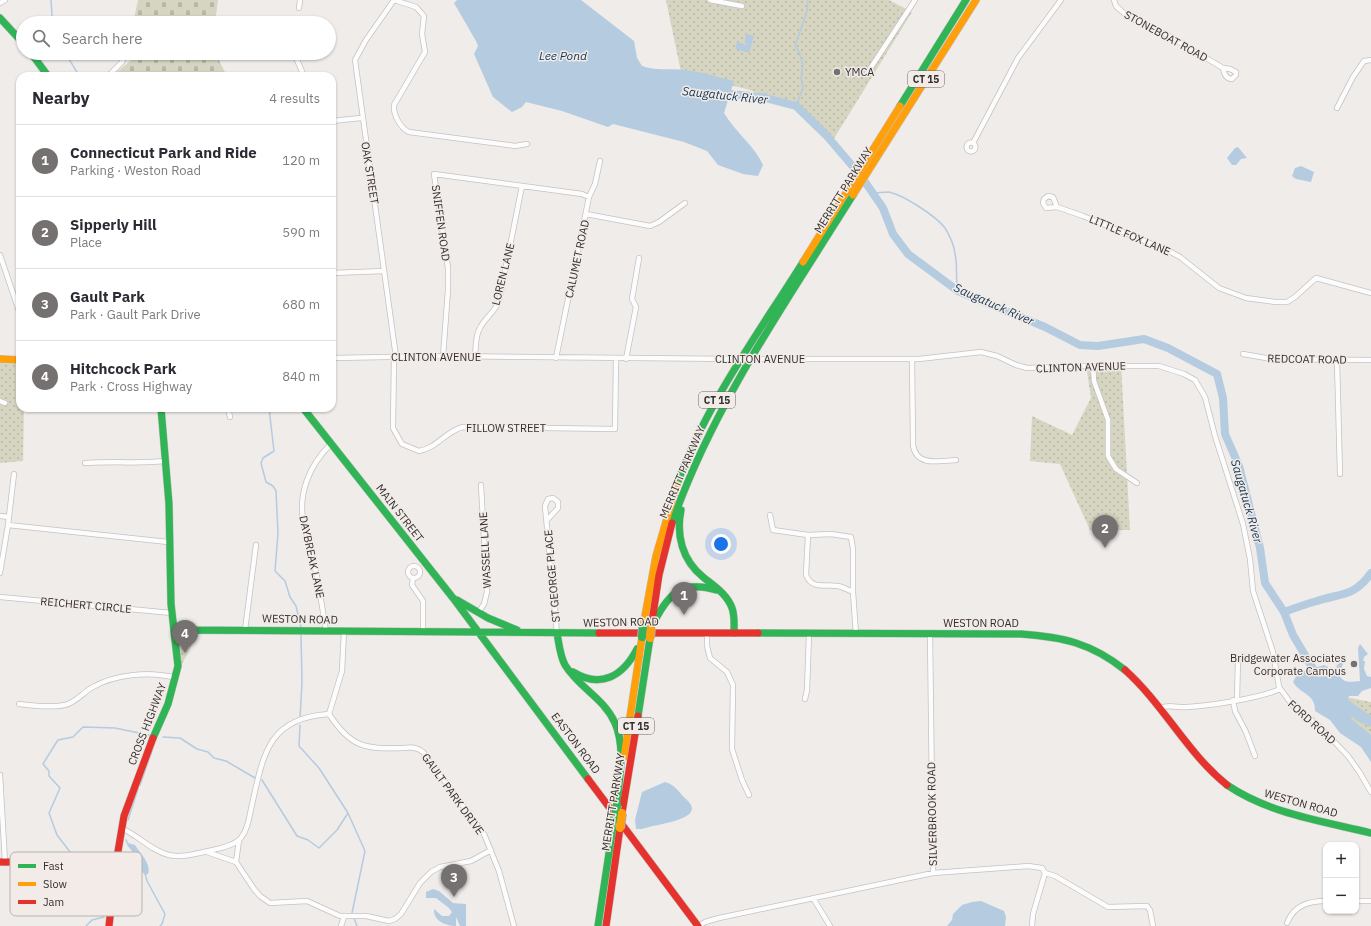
<!DOCTYPE html>
<html lang="en">
<head>
<meta charset="utf-8">
<style>
  :root { --surface:#fff; --page:#f7f7f7; --text:#2b2b33; --muted:#7c7c81; --line:#e1e1e2; --accent:#747170 }
  body { margin:0; font-family:"IBM Plex Sans",sans-serif; background:var(--page); color:var(--text) }
  .controls { position:absolute; right:12px; bottom:12px; display:grid; overflow:hidden; border-radius:8px; box-shadow:0 1px 3px #0004 }
  .controls button { width:36px; height:36px; display:grid; place-items:center; padding:0; border:0; border-bottom:1px solid var(--line); background:var(--surface); color:var(--text); font:20px sans-serif }
  .you { position:absolute; left:721px; top:544px; width:14px; height:14px; margin:-10px; border:3px solid #fff; border-radius:50%; background:#1a73e8; box-shadow:0 0 0 6px #1a73e833 }
  .badge { display:grid; place-items:center; width:26px; height:26px; border-radius:50%; background:var(--accent); color:#fff; font-size:13px; font-weight:700 }
  .pin { position:absolute; translate:-50% -33px; filter:drop-shadow(0 1px 2px #0008) }
  .pin::after { content:''; position:absolute; top:21px; width:14px; height:12px; background:inherit; clip-path:polygon(0 0,100% 0,50% 100%) }
  .list { margin:0; padding:0; list-style:none }
  h2 { display:flex; justify-content:space-between; align-items:center; height:52px; margin:0; padding:0 16px; font-size:17px }
  h2 small { font-size:13px; font-weight:400; color:var(--muted) }
  .list li { display:grid; grid-template-columns:26px 1fr auto; gap:12px; align-items:center; box-sizing:border-box; height:72px; padding:0 16px; border-top:1px solid var(--line) }
  .list b { display:block; font-size:15px; white-space:nowrap }
  .list p { margin:0; font-size:13px; white-space:nowrap; color:var(--muted) }
  .list em { font-size:13px; font-style:normal; color:var(--muted) }
  .icon { flex:none; width:22px; height:22px; fill:none; stroke:currentColor; stroke-width:2; stroke-linecap:round; stroke-linejoin:round }
  .map { position:relative; flex:none; width:1371px; height:926px; overflow:hidden }
  .search { position:absolute; background:var(--surface); box-shadow:0 1px 3px #0004; left:16px; top:16px; width:320px; height:44px; display:flex; align-items:center; gap:10px; box-sizing:border-box; padding:0 14px; border-radius:22px; color:var(--muted); font-size:15px }
  .panel { position:absolute; background:var(--surface); box-shadow:0 1px 3px #0004; left:16px; top:72px; width:320px; height:340px; border-radius:12px }
  .map>svg:first-child { display:block }
  .cemetery { fill:url(#cemetery-stones) }
  .park { fill:url(#park-dots) }
  .water { fill:#b5cbe0 }
  .lines { fill:none; stroke-linecap:round; stroke-linejoin:round }
  .stream { stroke:#b5cbe0; stroke-width:1.5 }
  .river { stroke:#b5cbe0; stroke-width:8 }
  .street-casing { stroke:#c5c2c0; stroke-width:6 }
  .fast-casing { stroke:#c5c2c0; stroke-width:8 }
  .slow-casing { stroke:#c5c2c0; stroke-width:8 }
  .jam-casing { stroke:#c5c2c0; stroke-width:8 }
  .street { stroke:#fdfcfc; stroke-width:4.5 }
  .fast { stroke:#30b455; stroke-width:7 }
  .slow { stroke:#ff9f0a; stroke-width:7 }
  .jam { stroke:#e5322d; stroke-width:7 }
  .street-bridge-casing { stroke:#c5c2c0; stroke-width:6; stroke-linecap:butt }
  .fast-bridge-casing { stroke:#b8abad; stroke-width:10; stroke-linecap:butt }
  .slow-bridge-casing { stroke:#b8abad; stroke-width:10; stroke-linecap:butt }
  .street-bridge { stroke:#fdfcfc; stroke-width:4.5 }
  .fast-bridge { stroke:#30b455; stroke-width:8 }
  .slow-bridge { stroke:#ff9f0a; stroke-width:8 }
  .poi-dot { fill:#747170; stroke:#f2ebe7; stroke-width:1.5 }
  .labels { text-anchor:middle; dominant-baseline:central; stroke-width:3; stroke-linejoin:round; paint-order:stroke }
  .shield { fill:#f2ebe7; stroke:#6c6766; stroke-width:1 }
  .shield-label { font-size:10px; font-weight:bold; fill:#322f2e }
  .street-label { font-size:11px; fill:#322f2e; stroke:#f2ebe7 }
  .poi-label { font-size:11px; fill:#322f2e; stroke:#f2ebe7; text-anchor:start }
  .water-label { font-size:12px; font-style:italic; fill:#0f3554; stroke:#f2ebe7 }
  .key { fill:#f2ebe7; stroke:#b8b3b0; stroke-width:1 }
  .key-label { font-size:11px; fill:#322f2e }
</style>
</head>
<body>
<div class="map">
<svg width="1371" height="926" viewBox="0 0 1371 926">
  <defs>
    <pattern id="cemetery-stones" width="16" height="16" patternUnits="userSpaceOnUse"><rect width="16" height="16" fill="#d5d5c2"/><path d="M2 7V4a2 2 0 0 1 4 0v3zM10 15v-3a2 2 0 0 1 4 0v3z" fill="#b7b7a7"/></pattern>
    <pattern id="park-dots" width="8" height="8" patternUnits="userSpaceOnUse"><rect width="8" height="8" fill="#d5d5c2"/><path d="M2 2h.1M6 6h.1" fill="none" stroke="#b7b7a7" stroke-width="1.8" stroke-linecap="round"/></pattern>
  </defs>
  <rect width="100%" height="100%" fill="#efecea"/>
  <!-- cemetery -->
  <path class="cemetery" d="M138,0h80l-3,23h-82z
    M140,53h75l12,23h-115z"/>
  <!-- park -->
  <path class="park" d="M666,0h223l23,12 -79,128c-23,-26 -65,-47 -99,-54 -10,-2 -21,0 -31,-3 -7,-3 -15,-7 -22,-11z
    M0,363l20,1v44h4l-1,53 -23,2z
    M1121,364l9,166h-40l-30,-66 -30,-3 2,-45 40,19 19,-37 -5,-33z
    M198,633l-17,33 -1,-32z
    M1345,697l26,5v14l-23,-14z
    M1349,715l22,11v15l-19,-17z"/>
  <!-- water -->
  <path class="water" d="M457,0h124l53,41 3,17 5,8c13,5 28,2 43,4 17,2 33,7 49,11l-10,32c11,19 30,32 39,52l-5,11 -15,-2 -25,-9 -11,-14 -23,-9 -71,-18 -5,3 -46,-16 -36,-9 -4,5 -10,5 -19,-15 -19,-43 4,-8 -2,-5 -22,-38z
    M746,34l8,2 -5,17 -14,-4 2,-7 11,3 -3,-3z
    M1238,147l9,11 -6,1 -5,6h-4l-5,-7 8,-10z
    M1301,166l13,6 -3,10 -15,-3 -4,-3 3,-8z
    M1360,644l8,10 -4,3 -1,4h2l-1,8 3,7 4,1v11l-9,3 -4,5h-9l-1,4 23,16v11l-14,-6 -4,-4 -3,1 21,17v27l-10,-15 -21,-14 -10,-13 -15,-9c1,-17 -15,-17 -22,-29l5,-9 26,-8 4,2 2,7 4,2 3,-11 4,-3 2,2 -4,10c3,10 13,8 21,7l-2,-33z
    M665,782c11,3 13,10 21,17 24,21 -31,25 -44,30h-6l-1,-9 7,-28z
    M128,843l7,2c5,8 17,20 13,29l-3,1 -11,-12 -2,-12 -5,-6z
    M433,889l6,2 14,12 13,1v22h-6l-4,-9v9c-10,0 -23,-5 -22,-17l8,7h7l3,-4 -3,-4 -13,-10h-10v-6z
    M981,901l23,10 2,6 -1,9h-58l5,-6 1,-6 9,-9 10,-3z"/>
  <g class="lines">
    <!-- stream -->
    <path class="stream" d="M51,0l1,16 2,7
      M66,53c4,9 9,15 13,23
      M796,106l7,-18 -2,-10 2,-13 -4,-13 -4,-6 12,-35 1,-11
      M872,193c5,0 11,-1 16,-1 14,2 48,24 57,36 5,8 9,17 10,26 3,12 0,24 3,37
      M269,408l5,43 -11,7 -2,5 5,19 7,4 3,5 2,42 -3,38 10,10 5,16 6,9 5,21
      M300,718l2,-36 -1,-47
      M300,725l-1,21 20,22 29,45 17,38 -13,62 5,13
      M163,737l17,1 17,11 11,3 6,6 12,3 29,17
      M262,780l35,56 11,4 11,8 18,-18 11,-17
      M140,785l12,-34
      M128,820l10,-31
      M126,840l2,4
      M74,857l-17,-22 -8,-22 11,-25 -11,-12v-5l-6,-7 13,-21 2,-3 15,-3 10,-10 32,1 34,7
      M70,866l-2,11 3,15c10,8 22,13 33,21
      M145,873l2,8 18,33 -3,10 -2,2
      M86,926l6,-6 12,-3"/>
    <!-- river -->
    <path class="river" d="M720,93l42,4 34,9 30,29 35,41 22,32 10,26 15,20 50,37 87,36 35,18 18,1 46,-7 24,9 49,26 6,24 2,36 14,32 21,82 5,35 19,29 9,23 25,42
      M1284,612c11,-4 22,-8 33,-11 24,-8 37,-4 54,-28"/>
    <!-- street casing -->
    <g class="street-casing">
      <path id="street" d="M394,0l-28,40 -11,20 41,297
        M394,0l22,7 8,9 -2,18 3,18 -31,53c-1,9 6,23 15,27l106,14 12,-2
        M710,0l32,6
        M1114,0l2,6 11,10 42,20 54,32 7,1 6,3v3l-4,4c-6,0 -8,-5 -9,-11
        M0,3l5,-3
        M299,8l1,-8
        M294,53l10,23
        M866,75l49,-75
        M108,76l14,-14 3,-7
        M1337,108l16,-31 11,-16 7,-1
        M332,121l29,-3
        M966.5 147a4.5 4.5 0 1 1 9 0a4.5 4.5 0 1 1-9 0Z
        M973,143l45,-85 43,-58
        M1057,207l-4,-10 -5,-1 -4,3 -1,4 3,5 11,-1 26,9 84,34 13,7 39,31 27,10 29,4h12l8,-5 21,-19 55,15
        M586,214l64,12 9,-4 26,-19
        M0,255l20,59
        M332,273l52,-2
        M1243,354l29,5 99,1
        M443,356l5,-66v-22l-14,-94 148,20 7,3
        M394,357l-1,71 9,16 17,7c18,-3 27,-20 44,-24l152,2 1,-70
        M475,357c1,-10 0,-21 5,-29 5,-10 15,-16 19,-27l23,-115
        M332,358l111,-2 294,3
        M556,358l33,-161 6,-13 5,-23
        M626,359l10,-52 -4,-8 7,-41
        M759,359h160l62,-7 16,4 19,9 11,3 42,-2h90l25,8 11,6 10,17 10,39 28,88 7,35 3,32 20,61 6,35 14,19 25,19 30,31 12,17 11,19
        M912,359l1,86c3,22 27,16 43,15
        M1337,361l3,113
        M1093,366l1,15 14,39v36l8,13 21,14
        M0,401l5,2
        M228,408l2,9
        M85,463c27,-2 53,1 80,-2
        M770,515l3,15 35,5
        M0,516l9,1
        M548,519l10,-11v-6l-5,-4 -5,1 -3,7 12,127
        M8,525l160,17
        M408 572a6 6 0 1 1 12 0a6 6 0 1 1-12 0Z
        M0,573l8,-48 6,-51
        M413,578l-1,7 11,16v31
        M853,592c-5,-2 -10,-5 -15,-6 -13,-2 -26,4 -32,-11l2,-40 23,-1 20,3 2,12v43l3,42
        M0,597l172,16
        M478,613l6,-9 3,-12 -6,-107
        M245,630l11,-85
        M326,631c-4,-24 -7,-49 -13,-72 -2,-11 -6,-22 -9,-33 -7,-31 5,-61 27,-82
        M707,633v13l3,12 17,14 6,13 -1,64 10,31 7,15
        M930,634l3,239
        M805,699l2,-9 2,-56
        M1237,699l1,-40
        M1233,700l2,11 11,21 9,24
        M19,704c15,2 32,4 46,1 10,-2 18,-12 26,-17 24,-14 58,-17 85,-10
        M1160,708c9,-4 17,0 27,-1 22,-1 74,-9 93,-18
        M329,714c22,34 36,35 74,34 8,-1 14,-1 20,4l61,82 15,37 15,55
        M0,775l5,87
        M121,828c17,7 30,23 48,27 12,3 26,-1 39,-4 9,-2 23,-4 31,-11 8,-8 10,-21 12,-31 12,-52 15,-91 78,-95l13,-43 2,-40
        M239,840l-3,22 18,27 6,7 10,7 37,-2 33,15h26l23,5 6,-2 6,-5 19,-31 11,-11 9,-5 31,-6 20,-11
        M207,852l29,10
        M813,898l17,28
        M1356,901h15
        M1287,923c7,-18 22,-22 39,-22
        M341,926l3,-9
        M699,926l6,-4 14,-4 214,-45 95,-7 14,2 3,5 10,3 53,31 39,-1 3,4 3,16
        M1032,926l1,-12 12,-41"/>
    </g>
    <!-- fast casing -->
    <g class="fast-casing">
      <path id="fast" d="M0,18l23,25
        M31,53l17,23
        M900,106l66,-106
        M303,408l150,190 135,181
        M677,484c29,-80 81,-150 126,-222
        M681,510c-5,25 1,50 22,67 11,9 24,17 29,31 3,8 2,17 2,25
        M672,523c41,-118 115,-222 181,-328
        M457,600l31,18 29,12
        M654,622c15,-29 28,-42 62,-32
        M174,630l425,3
        M557,633c2,11 3,23 8,32 14,23 39,33 50,58 11,25 4,56 2,82
        M758,633l263,1c42,3 70,9 104,36
        M573,672c28,17 50,4 64,-23
        M638,716l12,-78
        M153,738l15,-34 10,-38 -7,-62 -2,-100 -8,-96
        M1227,785c43,29 95,36 144,48
        M598,926l16,-106"/>
    </g>
    <!-- slow casing -->
    <g class="slow-casing">
      <path id="slow" d="M853,195l123,-195
        M803,262l97,-156
        M0,359l20,1
        M643,627l13,-71 21,-72
        M624,757l18,-120"/>
    </g>
    <!-- jam casing -->
    <g class="jam-casing">
      <path id="jam" d="M651,628l8,-53 13,-52
        M599,633h159
        M1125,670c39,35 62,83 102,115
        M588,779l110,147
        M622,813l16,-97
        M0,862l116,1
        M109,926l7,-63 8,-47 29,-78
        M606,926l14,-98"/>
    </g>
    <!-- street -->
    <use href="#street" class="street"/>
    <!-- fast -->
    <use href="#fast" class="fast"/>
    <!-- slow -->
    <use href="#slow" class="slow"/>
    <!-- jam -->
    <use href="#jam" class="jam"/>
    <!-- street-bridge casing -->
    <g class="street-bridge-casing">
      <path id="street-bridge" d="M737,359h22"/>
    </g>
    <!-- fast-bridge casing -->
    <g class="fast-bridge-casing">
      <path id="fast-bridge" d="M642,637l1,-10
        M614,820l3,-15"/>
    </g>
    <!-- slow-bridge casing -->
    <g class="slow-bridge-casing">
      <path id="slow-bridge" d="M650,638l1,-10
        M620,828l2,-15"/>
    </g>
    <!-- street-bridge -->
    <use href="#street-bridge" class="street-bridge"/>
    <!-- fast-bridge -->
    <use href="#fast-bridge" class="fast-bridge"/>
    <!-- slow-bridge -->
    <use href="#slow-bridge" class="slow-bridge"/>
  </g>
  <!-- markers -->
  <g class="poi-dot">
    <circle cx="837" cy="72" r="4"/>
    <circle cx="1354" cy="664" r="4"/>
  </g>
  <g class="labels">
    <!-- shield labels -->
    <g class="shield">
      <rect x="908" y="71" width="36" height="16" rx="3"/>
      <rect x="699" y="392" width="36" height="16" rx="3"/>
      <rect x="618" y="718" width="36" height="16" rx="3"/>
    </g>
    <g class="shield-label">
      <text x="926" y="79">CT 15</text>
      <text x="717" y="400">CT 15</text>
      <text x="636" y="726">CT 15</text>
    </g>
    <!-- street labels -->
    <g class="street-label">
      <text transform="translate(1166 36) rotate(29)">STONEBOAT ROAD</text>
      <text transform="translate(370 173) rotate(81)">OAK STREET</text>
      <text transform="translate(843 190) rotate(-58)">MERRITT PARKWAY</text>
      <text transform="translate(441 223) rotate(82)">SNIFFEN ROAD</text>
      <text transform="translate(1130 235) rotate(23)">LITTLE FOX LANE</text>
      <text transform="translate(577 259) rotate(-78)">CALUMET ROAD</text>
      <text transform="translate(503 274) rotate(-76)">LOREN LANE</text>
      <text x="436" y="357">CLINTON AVENUE</text>
      <text x="760" y="359">CLINTON AVENUE</text>
      <text transform="translate(1307 359) rotate(1)">REDCOAT ROAD</text>
      <text transform="translate(1081 367) rotate(-2)">CLINTON AVENUE</text>
      <text x="506" y="428">FILLOW STREET</text>
      <text transform="translate(682 472) rotate(-67)">MERRITT PARKWAY</text>
      <text transform="translate(400 513) rotate(52)">MAIN STREET</text>
      <text transform="translate(485 550) rotate(-93)">WASSELL LANE</text>
      <text transform="translate(312 557) rotate(78)">DAYBREAK LANE</text>
      <text transform="translate(552 576) rotate(-95)">ST GEORGE PLACE</text>
      <text transform="translate(86 605) rotate(5)">REICHERT CIRCLE</text>
      <text transform="translate(300 619) rotate(1)">WESTON ROAD</text>
      <text transform="translate(621 622) rotate(-1)">WESTON ROAD</text>
      <text x="981" y="623">WESTON ROAD</text>
      <text transform="translate(1312 722) rotate(42)">FORD ROAD</text>
      <text transform="translate(147 724) rotate(-69)">CROSS HIGHWAY</text>
      <text transform="translate(576 743) rotate(53)">EASTON ROAD</text>
      <text transform="translate(453 794) rotate(54)">GAULT PARK DRIVE</text>
      <text transform="translate(613 802) rotate(-81)">MERRITT PARKWAY</text>
      <text transform="translate(1301 803) rotate(16)">WESTON ROAD</text>
      <text transform="translate(932 814) rotate(-91)">SILVERBROOK ROAD</text>
    </g>
    <!-- poi labels -->
    <g class="poi-label">
      <text x="845" y="72">YMCA</text>
      <text x="1346" y="658" text-anchor="end">Bridgewater Associates<tspan x="1346" dy="13">Corporate Campus</tspan></text>
    </g>
    <!-- water labels -->
    <g class="water-label">
      <text x="563" y="55">Lee Pond</text>
      <text transform="translate(725 95) rotate(6)">Saugatuck River</text>
      <text transform="translate(994 304) rotate(24)">Saugatuck River</text>
      <text transform="translate(1247 501) rotate(74)">Saugatuck River</text>
    </g>
  </g>
  <!-- legend -->
  <rect x="10" y="852" width="132" height="64" rx="6" class="key"/>
  <rect x="18" y="864" width="18" height="4" fill="#30b455"/>
  <rect x="18" y="882" width="18" height="4" fill="#ff9f0a"/>
  <rect x="18" y="900" width="18" height="4" fill="#e5322d"/>
  <g class="key-label">
    <text x="43" y="870">Fast</text>
    <text x="43" y="888">Slow</text>
    <text x="43" y="906">Jam</text>
  </g>
</svg>
<div class="controls">
<button>+</button>
<button>−</button>
</div>
<div class="you"></div>
<div class="pin badge" style="left:684px;top:615px">1</div>
<div class="pin badge" style="left:1105px;top:548px">2</div>
<div class="pin badge" style="left:454px;top:897px">3</div>
<div class="pin badge" style="left:185px;top:653px">4</div>
<div class="search"><svg class="icon" aria-label="search" viewBox="0 0 24 24"><circle cx="10" cy="10" r="6"/><path d="M15 15l6 6"/></svg>Search here</div>
<section class="panel">
<h2>Nearby<small>4 results</small></h2>
<ul class="list">
<li><span class="badge">1</span><div><b>Connecticut Park and Ride</b><p>Parking · Weston Road</p></div><em>120 m</em></li>
<li><span class="badge">2</span><div><b>Sipperly Hill</b><p>Place</p></div><em>590 m</em></li>
<li><span class="badge">3</span><div><b>Gault Park</b><p>Park · Gault Park Drive</p></div><em>680 m</em></li>
<li><span class="badge">4</span><div><b>Hitchcock Park</b><p>Park · Cross Highway</p></div><em>840 m</em></li>
</ul>
</section>
</div>
</body>
</html>
